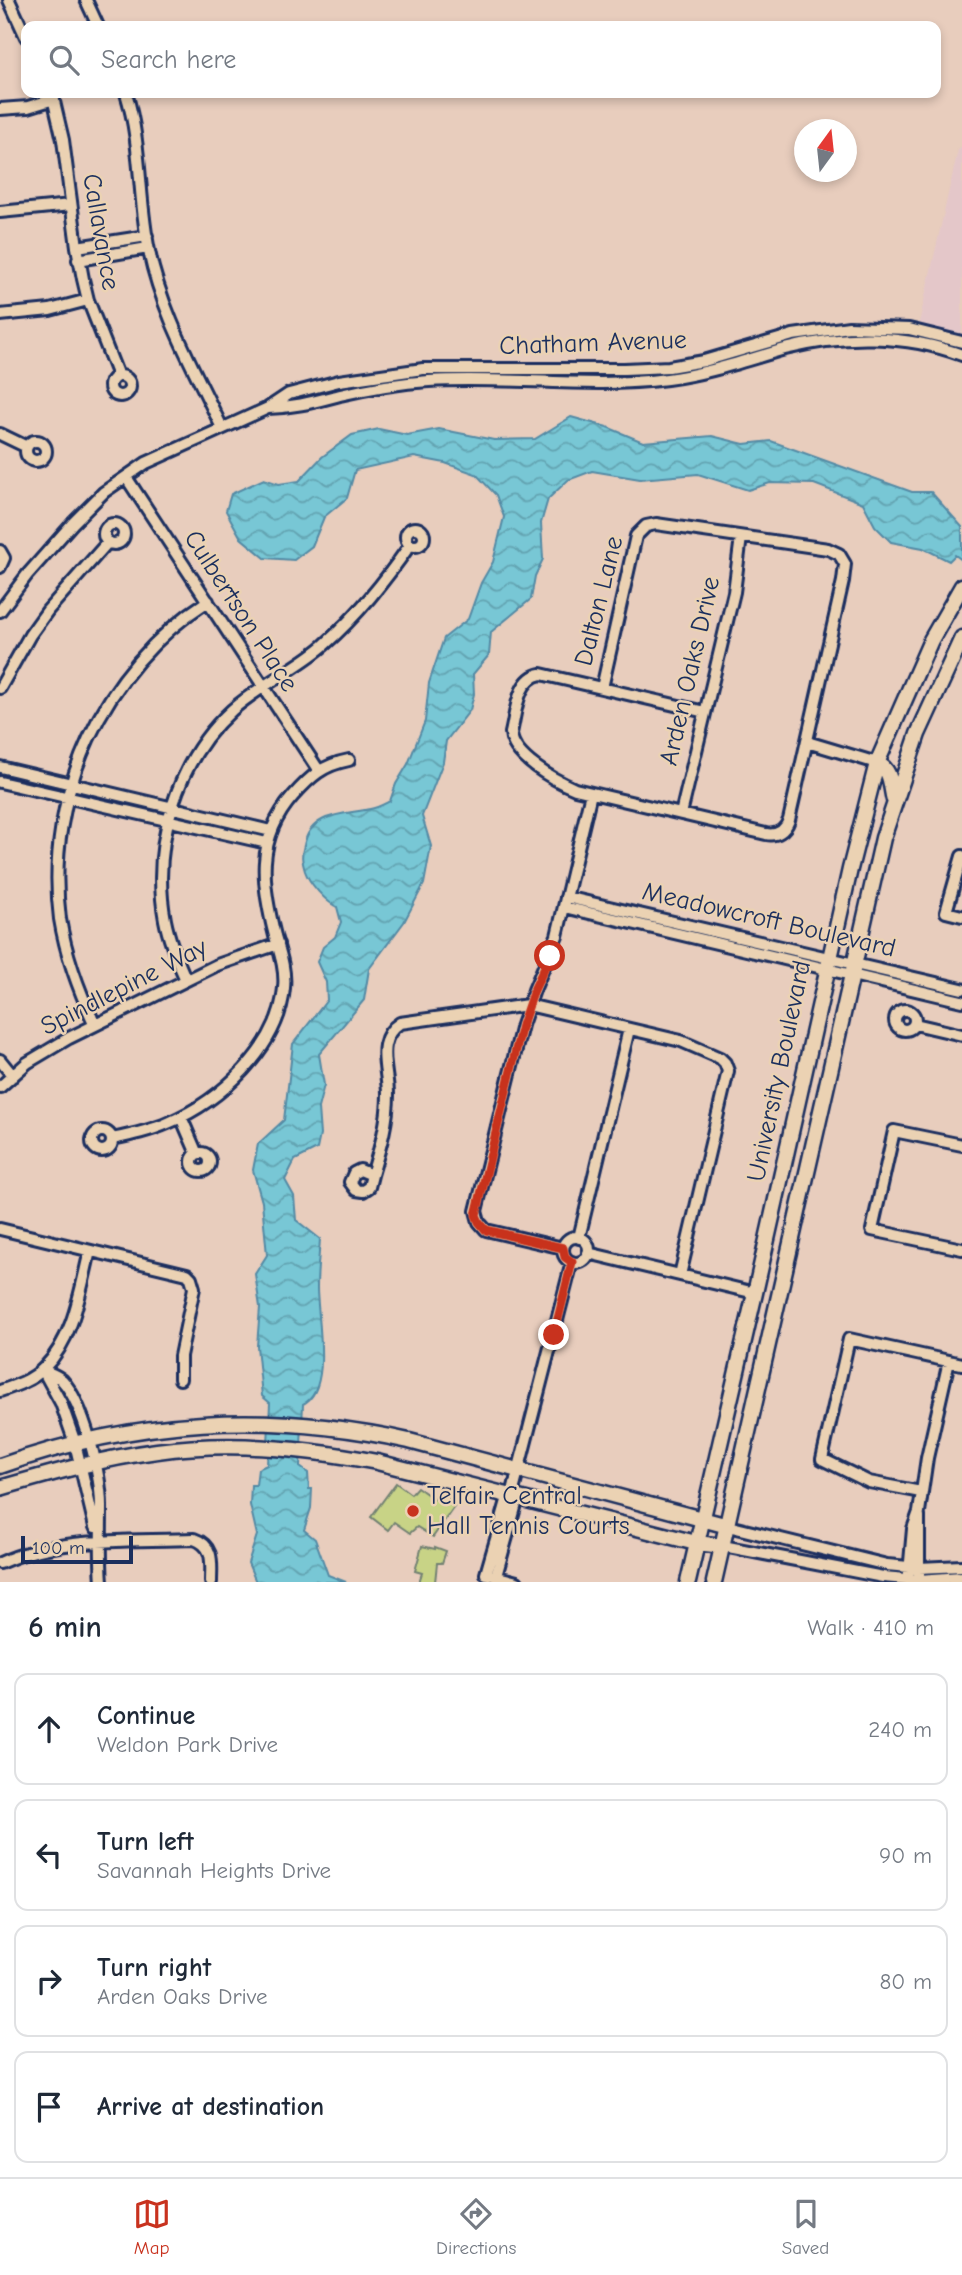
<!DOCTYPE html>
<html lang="en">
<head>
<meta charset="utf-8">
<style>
  :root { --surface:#fff; --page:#f6f6f7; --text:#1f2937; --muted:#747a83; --line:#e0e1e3; --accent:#c8321e }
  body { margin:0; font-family:"Comic Neue",sans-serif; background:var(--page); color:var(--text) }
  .compass { position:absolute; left:794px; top:119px; width:63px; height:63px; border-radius:50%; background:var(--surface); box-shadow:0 4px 10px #0003; rotate:15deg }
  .scale { position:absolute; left:21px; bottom:18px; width:112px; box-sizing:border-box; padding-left:7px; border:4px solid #1b2f5e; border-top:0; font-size:19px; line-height:24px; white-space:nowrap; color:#1b2f5e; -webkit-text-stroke:5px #ebd2b3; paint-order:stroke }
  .stop { position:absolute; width:21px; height:21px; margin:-16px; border:5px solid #c8321e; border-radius:50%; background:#fff }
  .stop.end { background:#c8321e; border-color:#fff; box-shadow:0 2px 7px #0008 }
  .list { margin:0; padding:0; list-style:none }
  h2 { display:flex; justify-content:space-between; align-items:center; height:91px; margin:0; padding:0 28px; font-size:30px }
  h2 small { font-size:23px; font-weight:400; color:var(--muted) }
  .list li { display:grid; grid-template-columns:46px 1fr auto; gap:21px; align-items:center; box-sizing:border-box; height:112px; margin:0 14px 14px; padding:0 14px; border:2px solid var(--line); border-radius:14px }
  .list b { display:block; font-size:26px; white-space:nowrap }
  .list p { margin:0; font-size:23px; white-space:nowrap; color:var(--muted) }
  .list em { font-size:23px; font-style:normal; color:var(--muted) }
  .icon { flex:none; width:38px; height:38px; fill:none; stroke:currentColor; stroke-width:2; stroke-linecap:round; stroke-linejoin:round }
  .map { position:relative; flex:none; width:962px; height:1582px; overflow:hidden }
  .search { position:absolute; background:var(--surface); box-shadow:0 4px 10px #0003; left:21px; right:21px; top:21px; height:77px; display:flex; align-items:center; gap:18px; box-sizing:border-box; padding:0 24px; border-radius:14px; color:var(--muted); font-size:26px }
  .sheet { height:595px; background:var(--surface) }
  nav { display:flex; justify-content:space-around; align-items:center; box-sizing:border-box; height:98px; border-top:2px solid var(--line); background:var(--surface); font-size:19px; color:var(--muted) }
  nav a { display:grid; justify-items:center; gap:4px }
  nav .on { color:var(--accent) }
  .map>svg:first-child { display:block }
  .built { fill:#e4c7c9 }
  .green { fill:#c8d386; stroke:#728172; stroke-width:2 }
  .water { fill:url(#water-waves); stroke:#538aa5; stroke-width:2 }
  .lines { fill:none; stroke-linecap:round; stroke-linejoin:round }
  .minor-casing { stroke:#1b2f5e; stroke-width:16 }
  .major-casing { stroke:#1b2f5e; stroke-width:19 }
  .minor { stroke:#ebd2b3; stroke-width:10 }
  .major { stroke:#ebd2b3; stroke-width:14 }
  .route { stroke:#c8321e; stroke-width:9 }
  .poi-dot { fill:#c8321e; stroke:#ebd2b3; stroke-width:2.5 }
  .labels { text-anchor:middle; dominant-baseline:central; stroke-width:5; stroke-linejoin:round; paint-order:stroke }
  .street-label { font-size:26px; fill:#1b2f5e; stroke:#ebd2b3 }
  .poi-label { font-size:26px; fill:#1b2f5e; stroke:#ebd2b3; text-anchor:start }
</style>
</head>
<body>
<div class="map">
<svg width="962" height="1582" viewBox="0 0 962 1582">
  <defs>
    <pattern id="water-waves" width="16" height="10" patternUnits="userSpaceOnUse" patternTransform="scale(1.75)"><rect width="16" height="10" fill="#78c7d5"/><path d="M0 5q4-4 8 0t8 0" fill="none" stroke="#62a2b0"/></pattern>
  </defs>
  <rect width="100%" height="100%" fill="#e8cdbd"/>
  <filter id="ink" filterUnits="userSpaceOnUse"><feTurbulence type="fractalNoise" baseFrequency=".0143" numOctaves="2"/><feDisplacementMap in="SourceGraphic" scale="14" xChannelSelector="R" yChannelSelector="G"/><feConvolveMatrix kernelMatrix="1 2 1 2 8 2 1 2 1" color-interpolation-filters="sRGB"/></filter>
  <g filter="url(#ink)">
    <!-- built -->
    <path class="built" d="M962,147v189l-43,-13 39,-173z"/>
    <!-- green -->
    <path class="green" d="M396,1483l15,11 6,-7 17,12 5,-7 17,12 -23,33 -16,-10 -7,6 -16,-11 -6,8 -17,-13z
      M422,1546l13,3v-2l11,4 -4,12h-5l-2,19h-16l3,-9 -7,-2z"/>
    <!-- water -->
    <path class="water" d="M571,417l36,10 36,15 69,-6 32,8 27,-3 141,51h19l31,35v33l-7,-5 -6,6 -26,-13 -32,-6 -16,-16 -12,-23 -49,-19 -44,-1 -22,7 -50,-16 -58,5 -48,-8 -24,9 -20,19 -7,24 2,36 -8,17 -4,23 -40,33 -2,23 -16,19 1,20 -4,16 -24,31 -3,21 -21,54 9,30 -7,38 -20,38 -35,47 -5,31 -45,54 5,31 -6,23 2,27 -3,14 -22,11 -10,20 9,16 2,24 24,19c-1,16 -3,33 -3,49 0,29 16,102 -14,116l-3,63 8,6 1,16h3l-1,19 -7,22 11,9 13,36 18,7h-90l-8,-19 9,-28 -7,-30 1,-20h5l2,-16 9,-4 3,-62 -8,-7 -5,-50 3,-39 -5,-33 12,-19 -5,-53 -9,-32 5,-26 26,-24 9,-76 34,-44 -1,-18 -9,-20 6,-15 12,-10 6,-15 -4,-15c-11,-5 -28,-24 -32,-36 -3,-10 -4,-16 -1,-26 7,-33 39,-30 66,-36 7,-1 14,-5 20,-8l6,-17 12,-20 17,-43 4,-38 15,-45 24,-19 13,-36 12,-21 11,-45 -8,-22 -20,-21 -31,-11 -31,-6 -59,13 -8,28 -23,19 -12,29 -18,14 -29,-2 -24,-20 -15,-27 5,-17 33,-15 15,5 20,-3 23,-24 30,-22 27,-6 28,6 32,-6 55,11 41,-1z"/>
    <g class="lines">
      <!-- minor casing -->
      <g class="minor-casing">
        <path id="minor" d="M9,0l17,37
          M86,0l12,26
          M52,93l11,47 14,107 6,32 5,21 30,76
          M126,93c16,51 12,106 23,158 13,63 46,119 73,177
          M0,109l28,-2 26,-8
          M0,212l71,-7
          M77,247l70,-11
          M78,260l70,-12
          M0,315l50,-5 38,-10
          M110 386a10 10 0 1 1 20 0a10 10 0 1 1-20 0Z
          M268,408c29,-1 45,-6 72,-13 30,-7 59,-12 89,-14 79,-5 160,8 238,-2 41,-5 79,-19 118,-30 58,-15 120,-15 177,6
          M0,434l27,13
          M26 451a10 10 0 1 1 20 0a10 10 0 1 1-20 0Z
          M126,477l193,294
          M104 534a10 10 0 1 1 20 0a10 10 0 1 1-20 0Z
          M406 537a9 9 0 1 1 18 0a9 9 0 1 1-18 0Z
          M0,551l4,7 -4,9
          M0,611l27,-36 46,-52 31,-31 42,-29 122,-55 21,-14 50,-13 84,-12h201l45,-2 35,-6 89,-26 56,-8 60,2 53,13
          M0,688l30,-53 18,-25 60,-68
          M602,688l34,-152 10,-10 10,-2 172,25 11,5 6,10 -2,17 -54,239c-4,11 -12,16 -23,14l-191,-45c-21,-9 -63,-32 -64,-56 5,-20 6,-55 30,-59l164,38
          M807,742l70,21
          M0,767l271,64
          M0,782l267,61
          M681,814l53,-222 7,-55
          M962,856l-16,56 16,4
          M566,897l396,92
          M564,907l398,94
          M186,980c-9,-20 -17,-39 -21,-60 -14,-74 11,-159 67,-210 28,-25 63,-40 91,-64 35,-31 61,-64 87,-101
          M895 1020a10 10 0 1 1 20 0a10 10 0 1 1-20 0Z
          M915,1024l47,11
          M95,1025c-16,-34 -29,-69 -35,-106 -16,-124 43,-251 148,-318
          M0,1060l13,16
          M0,1087l27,-24 42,-25 148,-73 61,-21
          M181,1117l16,37
          M92 1141a10 10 0 1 1 20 0a10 10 0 1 1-20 0Z
          M112,1139c19,-4 38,-8 56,-16 52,-22 111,-75 116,-135 2,-18 -4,-35 -9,-52 -13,-51 -20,-97 18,-140 18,-20 30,-31 56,-36
          M962,1145l-68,-14 -22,99 90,19
          M192 1162a9 9 0 1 1 18 0a9 9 0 1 1-18 0Z
          M360,1170l12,5 -3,12 -6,4 -7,-1 -6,-8 4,-9z
          M372,1175c8,-27 16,-53 16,-81 0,-16 -6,-34 -3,-49 2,-10 7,-17 15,-22l128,-18 153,36 39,17 5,5 3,8 -48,204
          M0,1229l187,45 4,4 3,10 -14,68v23
          M563 1250a13 13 0 1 1 26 0a13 13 0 1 1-26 0Z
          M579,1238l50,-209
          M563,1248l-77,-18 -7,-8 -3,-11 46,-186 12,-35 23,-54 34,-143
          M588,1253l167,40
          M43,1370c6,3 14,5 19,10 22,24 39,94 39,127 0,25 -1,50 1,75
          M43,1370l18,33 14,40 20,84
          M0,1391c15,-5 33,-11 44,-23 30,-30 36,-77 46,-117
          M921,1492l-52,-10 -47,-23 27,-120 113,25
          M728,1526l159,39 32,3 43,-2
          M723,1546l160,31 36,3 43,-3
          M0,1563c58,-27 132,-21 194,-24 21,7 17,25 17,43
          M909,1573l4,-44 6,-17 8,-54 22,-97
          M919,1574v-58
          M496,1576l20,-72 -4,-9
          M517,1582l-31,-8 21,-73 5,-6 60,-233"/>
      </g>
      <!-- major casing -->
      <g class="major-casing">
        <path id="major" d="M877,763c15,7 13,22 17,37
          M0,1466c136,-48 268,-56 409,-25l319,85
          M0,1488c52,-15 104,-30 157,-37 73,-10 148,-3 220,11l319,81 27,3
          M688,1582l67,-289 95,-424 27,-106 54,-123 31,-54
          M714,1582l169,-744 35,-104 44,-96"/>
      </g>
      <!-- minor -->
      <use href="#minor" class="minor"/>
      <!-- major -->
      <use href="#major" class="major"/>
    </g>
  </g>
  <g class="lines" filter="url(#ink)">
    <!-- route -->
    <path class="route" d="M550,956l-16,34 -12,35 -46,190 3,7 7,8 77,18 2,9 7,5 -18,73"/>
  </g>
  <!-- markers -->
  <circle class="poi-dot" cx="413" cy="1511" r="7"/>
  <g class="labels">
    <!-- street labels -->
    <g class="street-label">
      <text transform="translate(101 232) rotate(80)">Callavance</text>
      <text transform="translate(593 343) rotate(-2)">Chatham Avenue</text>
      <text transform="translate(599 601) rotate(-76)">Dalton Lane</text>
      <text transform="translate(241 611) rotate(57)">Culbertson Place</text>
      <text transform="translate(690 671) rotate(-77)">Arden Oaks Drive</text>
      <text transform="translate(769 920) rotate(13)">Meadowcroft Boulevard</text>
      <text transform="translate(124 987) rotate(-27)">Spindlepine Way</text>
      <text transform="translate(779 1071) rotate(-78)">University Boulevard</text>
    </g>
    <!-- poi labels -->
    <g class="poi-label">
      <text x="427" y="1496">Telfair Central<tspan x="427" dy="30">Hall Tennis Courts</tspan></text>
    </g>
  </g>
</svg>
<svg class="compass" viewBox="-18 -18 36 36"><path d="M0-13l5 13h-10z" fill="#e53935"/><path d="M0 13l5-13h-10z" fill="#747a83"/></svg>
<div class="scale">100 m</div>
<div class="stop" style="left:550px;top:956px"></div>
<div class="stop end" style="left:554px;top:1335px"></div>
<div class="search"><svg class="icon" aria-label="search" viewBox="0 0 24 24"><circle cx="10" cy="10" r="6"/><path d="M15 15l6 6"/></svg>Search here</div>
</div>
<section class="sheet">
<h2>6 min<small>Walk · 410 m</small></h2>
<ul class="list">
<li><svg class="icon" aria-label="ahead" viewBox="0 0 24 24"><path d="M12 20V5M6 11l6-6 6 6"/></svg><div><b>Continue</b><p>Weldon Park Drive</p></div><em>240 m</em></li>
<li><svg class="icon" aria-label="left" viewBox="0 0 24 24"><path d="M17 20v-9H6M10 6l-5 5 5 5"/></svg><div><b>Turn left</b><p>Savannah Heights Drive</p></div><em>90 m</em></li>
<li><svg class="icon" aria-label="right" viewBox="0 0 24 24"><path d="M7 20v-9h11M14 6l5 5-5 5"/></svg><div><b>Turn right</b><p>Arden Oaks Drive</p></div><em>80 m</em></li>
<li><svg class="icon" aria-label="arrive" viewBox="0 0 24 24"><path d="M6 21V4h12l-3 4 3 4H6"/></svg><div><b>Arrive at destination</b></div></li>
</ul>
</section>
<nav>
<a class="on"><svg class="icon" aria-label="map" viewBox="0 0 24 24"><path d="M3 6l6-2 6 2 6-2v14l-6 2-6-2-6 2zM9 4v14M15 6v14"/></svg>Map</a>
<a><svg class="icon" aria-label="directions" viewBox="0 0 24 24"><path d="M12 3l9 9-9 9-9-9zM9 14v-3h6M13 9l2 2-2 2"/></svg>Directions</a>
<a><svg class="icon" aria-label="saved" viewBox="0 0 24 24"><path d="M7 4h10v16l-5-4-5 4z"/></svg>Saved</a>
</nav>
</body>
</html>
